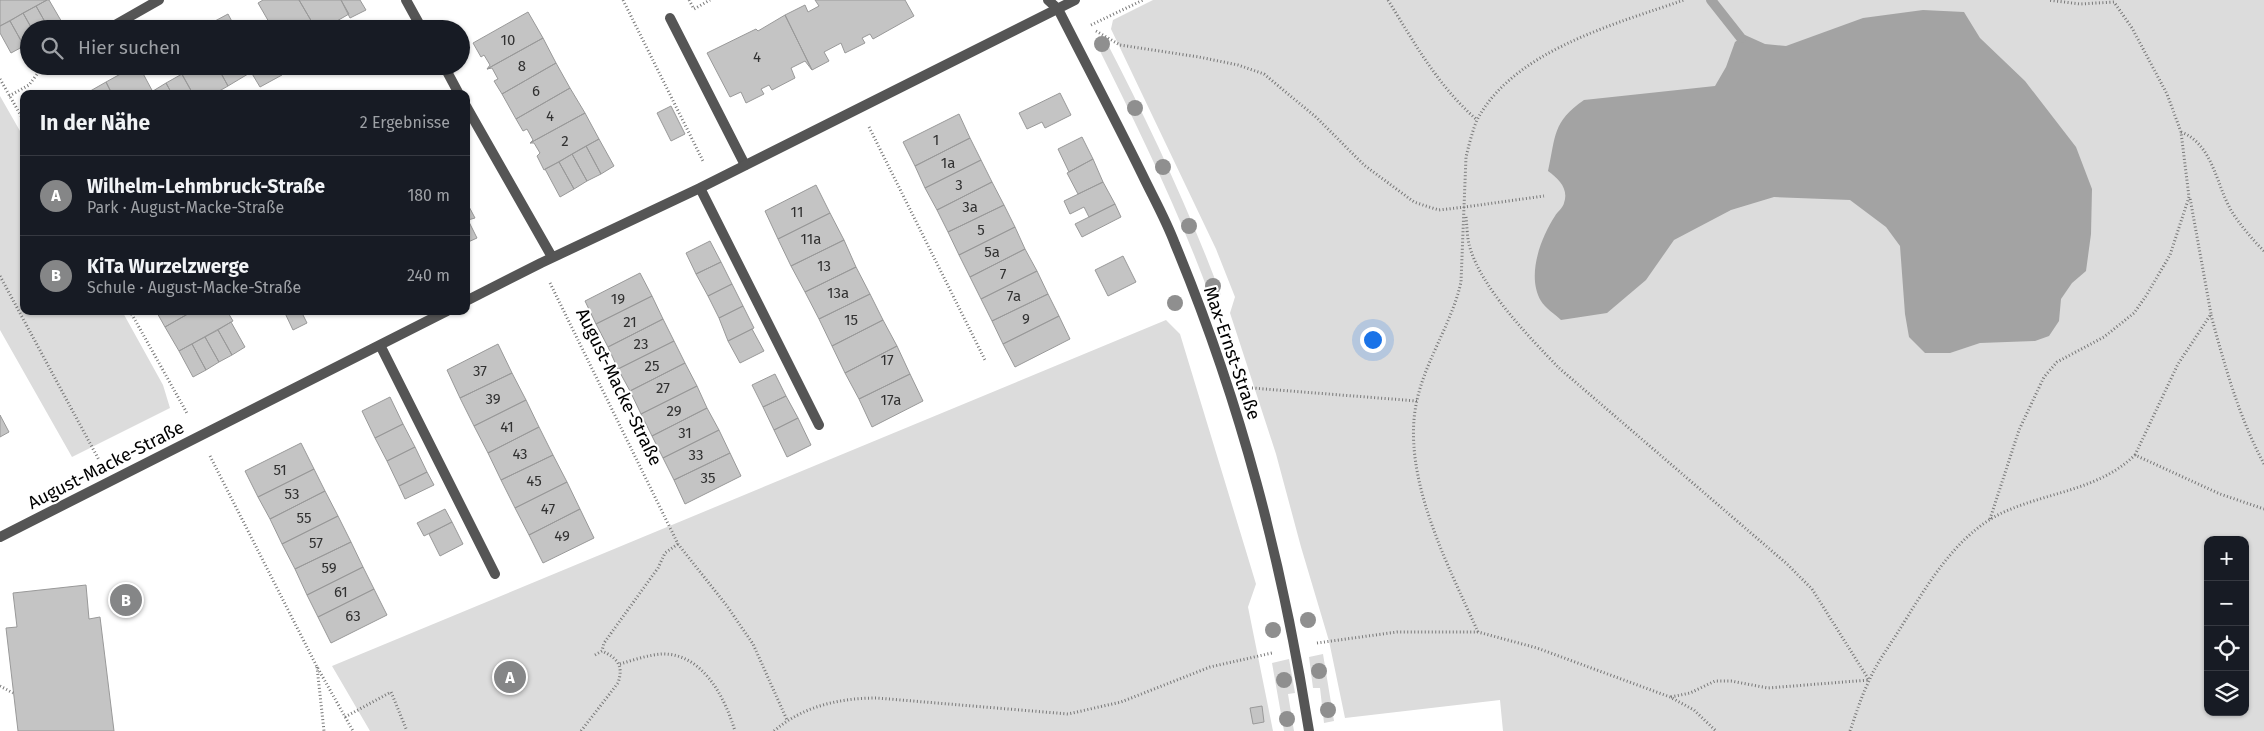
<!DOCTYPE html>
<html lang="de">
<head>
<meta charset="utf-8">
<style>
  :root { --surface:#171b24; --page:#20242c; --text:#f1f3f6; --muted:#9ea1a6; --line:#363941; --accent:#858687 }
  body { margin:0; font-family:"Fira Sans",sans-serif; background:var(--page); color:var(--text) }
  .controls { position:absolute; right:15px; bottom:15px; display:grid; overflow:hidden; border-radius:10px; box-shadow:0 1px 4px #0004 }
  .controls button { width:45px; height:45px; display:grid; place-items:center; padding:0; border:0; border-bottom:1px solid var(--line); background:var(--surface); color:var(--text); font:25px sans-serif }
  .you { position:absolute; left:1372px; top:339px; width:18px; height:18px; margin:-12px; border:4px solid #fff; border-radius:50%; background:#1a73e8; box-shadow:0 0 0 8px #1a73e833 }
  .badge { display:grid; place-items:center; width:32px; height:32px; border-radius:50%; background:var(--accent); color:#fff; font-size:16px; font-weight:700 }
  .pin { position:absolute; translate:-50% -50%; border:2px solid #fff; box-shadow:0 1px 5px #0006 }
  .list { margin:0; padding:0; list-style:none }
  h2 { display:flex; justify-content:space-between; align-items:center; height:65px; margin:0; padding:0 20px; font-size:21px }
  h2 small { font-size:16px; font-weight:400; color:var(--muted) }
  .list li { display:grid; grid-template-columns:32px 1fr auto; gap:15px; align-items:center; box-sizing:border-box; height:80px; padding:0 20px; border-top:1px solid var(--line) }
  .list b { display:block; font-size:19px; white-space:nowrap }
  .list p { margin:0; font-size:16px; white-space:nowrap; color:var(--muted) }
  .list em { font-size:16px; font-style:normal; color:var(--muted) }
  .icon { flex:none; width:28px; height:28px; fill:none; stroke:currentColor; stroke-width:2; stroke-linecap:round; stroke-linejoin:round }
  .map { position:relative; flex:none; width:2264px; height:731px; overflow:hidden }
  .search { position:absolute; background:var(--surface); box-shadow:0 1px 4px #0004; left:20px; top:20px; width:450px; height:55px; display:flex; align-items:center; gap:12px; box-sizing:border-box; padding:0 18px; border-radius:28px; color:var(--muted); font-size:19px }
  .panel { position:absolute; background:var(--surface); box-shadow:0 1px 4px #0004; left:20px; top:90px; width:450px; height:225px; border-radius:10px }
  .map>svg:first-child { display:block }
  .green { fill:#dcdcdc; fill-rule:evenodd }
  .water { fill:#a3a3a3 }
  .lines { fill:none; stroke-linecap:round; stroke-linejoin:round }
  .stream { stroke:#a3a3a3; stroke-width:10 }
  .building { fill:#c4c4c4; stroke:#999 }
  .path { stroke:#777; stroke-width:3; stroke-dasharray:1 2.5; stroke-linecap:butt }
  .lane { stroke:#555; stroke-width:10 }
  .street { stroke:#555; stroke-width:10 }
  .tree { fill:#8f8f8f }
  .labels { text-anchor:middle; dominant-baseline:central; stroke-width:4; stroke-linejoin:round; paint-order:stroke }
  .number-label { font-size:15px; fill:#313131 }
  .street-label { font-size:18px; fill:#000; stroke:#fff }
</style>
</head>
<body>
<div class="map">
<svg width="2264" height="731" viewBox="0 0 2264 731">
  <rect width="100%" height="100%" fill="#fff"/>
  <!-- green -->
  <path class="green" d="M1153,0h1111v731h-761l-3,-31 -155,18 -16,-77 -28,-94 -25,-93 -46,-141 5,-16 -19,-48 -105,-220 2,-9zM2208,540h37v172h-37z
    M1106,41c43,83 82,166 115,254l-10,4c-32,-88 -73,-171 -114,-254z
    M0,96l24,42v173h98l41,74 7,23 -98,49 -72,-127z
    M1166,320l14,14 76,250 -8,23 25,124h-903l-38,-65z
    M1323,654l11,67 -10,2 -4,-35h-7l-4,-31z
    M1289,659l6,34 -7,1 6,37h-10l-12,-68z"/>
  <!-- water -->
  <path class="water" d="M1923,10l41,2 16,26 45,43 51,66 16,42 -1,45 -5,37 -14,12 -11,16 -2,22 -10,15 -14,5 -55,2 -30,10h-25l-16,-16 -4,-23 -5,-68 -14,-19 -36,-27 -76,-3 -43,13 -57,30 -28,40 -39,33 -46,7c-6,-6 -16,-12 -20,-19 -15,-25 0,-64 14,-85 2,-4 8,-8 9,-13 5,-14 -5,-24 -16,-32 8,-35 4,-49 36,-71l131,-14 11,-19 9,-25 10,-7 20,9 21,2 77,-28z"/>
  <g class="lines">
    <!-- stream -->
    <path class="stream" d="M1711,0l30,38"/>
  </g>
  <!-- building -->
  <path class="building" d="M0,0h47l-47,26z
    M47,0h2l14,24 -9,5h-5l-13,-23z
    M263,0h36l17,29h-43l-15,-26z
    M299,0h42l8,14 -26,15h-7z
    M341,0h19l6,10 -16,8z
    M815,0h90l9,16 -41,23 -3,-5 -8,4 3,5 -20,10 -4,-10 -17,9 5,9 -17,9 -27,-55 20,-10 3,7 11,-6z
    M36,6l13,23h-17l-9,-16z
    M528,12l15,26 -56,31 3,-4 -6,-10 -3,2 -8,-14z
    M23,13l9,16h-3v14l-5,3 -14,-25z
    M228,14l8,15h-36z
    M785,15l27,55 -7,-9 -14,7 4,10 -23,12 -3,-5 -8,4 3,5 -18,9 -5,-11 -11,5 -23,-44 49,-24 2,2z
    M268,20l5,9h-18v-1z
    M10,21l14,25 -13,7 -11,-20v-7z
    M543,38l13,25 -54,31 -8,-13 4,-2 -6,-11 -5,1z
    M556,63l14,25 -54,31 -14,-25z
    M135,66h4l15,28h-42l-6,-12z
    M177,66h40l11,20 -14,8h-21z
    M217,66h40l1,2 -30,18z
    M257,66h20l5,9 -22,12 -9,-15 7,-4z
    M182,74l11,20h-21l-6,-11z
    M106,82l6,12h-27z
    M166,83l6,11h-18l-1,-3z
    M570,88l15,25 -55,30 3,-3 -6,-11 -4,2 -7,-12z
    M1060,93l11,22 -26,13 -3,-6 -15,7 -8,-16z
    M671,106l14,28 -14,7 -14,-28z
    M585,113l14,26 -55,31 -7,-14 3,-3 -6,-10h-4z
    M959,114l11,24 -55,28 -12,-24z
    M1082,137l11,22 -24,13 -11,-23z
    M970,138l11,22 -56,28 -10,-22z
    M599,139l15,27 -13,8 -15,-28z
    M586,146l15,28 -14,7 -15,-27z
    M572,154l15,27 -13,8 -15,-27z
    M1093,159l10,23 -25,12 -11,-21z
    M981,160l11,22 -55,28 -12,-22z
    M559,162l15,27 -14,8 -15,-28z
    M992,182l12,23 -56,27 -11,-22z
    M1103,182l12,22 -26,13 -5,-10 -14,7 -6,-13z
    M816,185l14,28 -52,26 -13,-28z
    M466,201l9,17 -7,2 9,18 -11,5z
    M1115,204l6,13 -39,20 -7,-13z
    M1004,205l11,22 -56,28 -11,-23z
    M830,213l14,27 -53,26 -13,-27z
    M1015,227l10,22 -55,28 -11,-22z
    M844,240l12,27 -51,25 -14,-26z
    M710,241l11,21 -25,12 -10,-21z
    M1025,249l12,22 -56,28 -11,-22z
    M1123,256l13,26 -28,14 -13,-26z
    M721,262l11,22 -24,12 -12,-22z
    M856,267l14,27 -51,25 -14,-27z
    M1037,271l11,23 -56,27 -11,-22z
    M640,273l12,23 -56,28 -11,-23z
    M732,284l11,22 -24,12 -11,-22z
    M870,294l13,26 -51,26 -13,-27z
    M1048,294l11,22 -56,28 -11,-23z
    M652,296l11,23 -55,28 -12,-23z
    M743,306l11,22 -26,13 -9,-23z
    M156,311h37l-28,16z
    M193,311h34l6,10 -54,30 -14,-24z
    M284,311h17l6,12 -14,7z
    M1059,316l11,23 -55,28 -12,-23z
    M663,319l11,22 -56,28 -10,-22z
    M883,320l14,26 -52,27 -13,-27z
    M231,322l14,25 -13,8 -14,-25z
    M752,329l12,22 -24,12 -12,-22z
    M218,330l14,25 -13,7 -14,-25z
    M205,337l14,25 -13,8 -14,-26z
    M674,341l11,22 -55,28 -12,-22z
    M192,344l14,26 -13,7 -14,-26z
    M498,344l14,29 -52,25 -13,-28z
    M897,346l13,28 -51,25 -14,-26z
    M685,363l12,23 -56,28 -11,-23z
    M512,373l14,27 -52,26 -14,-28z
    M775,374l11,22 -23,11 -11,-22z
    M910,374l13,27 -51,26 -13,-28z
    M697,386l10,22 -55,28 -11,-22z
    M786,396l12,22 -24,12 -11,-23z
    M390,397l13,27 -28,14 -13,-27z
    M526,400l13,27 -51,26 -14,-27z
    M707,408l12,22 -56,28 -11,-22z
    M0,415l9,17 -9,5z
    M798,418l13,27 -24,12 -13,-27z
    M403,424l12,23 -28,14 -12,-23z
    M539,427l14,28 -52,25 -13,-27z
    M719,430l11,23 -56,27 -11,-22z
    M301,443l13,26 -56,28 -13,-26z
    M415,447l12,25 -28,14 -12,-25z
    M730,453l11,23 -56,28 -11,-24z
    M553,455l14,27 -52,26 -14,-28z
    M314,469l11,22 -55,28 -12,-22z
    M427,472l7,13 -29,14 -6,-13z
    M567,482l13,27 -51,26 -14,-27z
    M325,491l13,25 -56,28 -12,-25z
    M445,509l7,13 -28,14 -7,-13z
    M580,509l14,29 -51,25 -14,-28z
    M338,516l13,26 -56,27 -13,-25z
    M452,522l11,22 -23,12 -11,-22z
    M351,542l12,25 -56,28 -12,-26z
    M363,567l11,22 -56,28 -11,-22z
    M86,585l3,34 11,-2 14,114h-96l-12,-103 11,-1 -4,-34z
    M374,589l13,26 -56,28 -13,-26z
    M1262,706l2,16 -11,2 -3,-16z"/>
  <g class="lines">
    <!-- path -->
    <path class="path" d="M623,0l80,161
      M689,0l5,9 16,-9
      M1388,0c27,44 50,86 89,120
      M1091,25l52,-25
      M1096,31l24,14 79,12 39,8 26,9 53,44 47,47 50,37 15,5 10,3 26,-3 79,-11
      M0,79l24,42
      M9,96l20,-11 14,-19
      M869,127l117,235
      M2181,132c32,12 35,53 51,80 9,14 20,27 32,39
      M1466,217c1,9 1,19 3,27 10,42 61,94 90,124l228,196 25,25 57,91
      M0,276l99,184
      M550,283l128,261 49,62 26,38 34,76
      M130,311l58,104
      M2211,315c14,52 28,102 53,149
      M1252,388l165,13
      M2135,455l43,-91 33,-50 -21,-116
      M210,456l106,209 37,66
      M1990,519l29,-89 25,-53 13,-15 47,-25 30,-24 12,-17 24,-41 19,-58 -8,-65 -14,-38 -35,-66 -18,-26 -34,2 -32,-4
      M1478,632c-30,-67 -78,-157 -61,-232 9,-41 35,-77 44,-118l5,-125c3,-12 6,-25 11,-37 36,-69 138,-96 207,-120
      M1317,643l80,-11h81l59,16 133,49 24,13 22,21
      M595,655l7,-4 2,-8 54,-75 7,-15 13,-9
      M620,664c13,-4 28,-9 42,-10 41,-1 63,44 73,77
      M317,667l7,64
      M0,686l13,7
      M1671,697l19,-4 25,-12h16l37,7 101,-8
      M345,717l46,-25 16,39
      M581,731l37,-48c6,-18 -1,-25 -16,-32
      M774,731c29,-25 66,-33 103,-33l191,16 53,-12 89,-35 62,-14
      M1850,731c6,-17 11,-34 19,-50 7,-17 19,-33 29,-49 27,-43 57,-98 106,-120 44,-20 95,-22 131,-57l85,39 44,15"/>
    <!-- lane -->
    <path class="lane" d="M670,18l75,147"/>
    <!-- street -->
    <path class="street" d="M406,0l16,29
      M1048,0l10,9c28,55 57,110 84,165 11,23 24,46 33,70 66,159 107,317 134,487
      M108,29l51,-29
      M444,66l15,28
      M466,106l86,151
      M700,188l119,237
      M466,301l75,-38 159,-75 375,-188
      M380,345l115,229
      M0,537l447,-226"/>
  </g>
  <!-- trees -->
  <g class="tree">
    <circle cx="1102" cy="44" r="8"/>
    <circle cx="1135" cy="108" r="8"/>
    <circle cx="1163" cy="167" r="8"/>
    <circle cx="1189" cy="226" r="8"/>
    <circle cx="1213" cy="286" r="8"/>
    <circle cx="1175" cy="303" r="8"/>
    <circle cx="1308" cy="620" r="8"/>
    <circle cx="1273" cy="630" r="8"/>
    <circle cx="1319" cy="671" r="8"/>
    <circle cx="1284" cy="680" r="8"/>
    <circle cx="1328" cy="710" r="8"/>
    <circle cx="1287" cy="719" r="8"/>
  </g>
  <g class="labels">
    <!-- number labels -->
    <g class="number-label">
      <text x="508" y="40">10</text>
      <text x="757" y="57">4</text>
      <text x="522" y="66">8</text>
      <text x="536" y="91">6</text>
      <text x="550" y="116">4</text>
      <text x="936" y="140">1</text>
      <text x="565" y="141">2</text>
      <text x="948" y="163">1a</text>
      <text x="959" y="185">3</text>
      <text x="970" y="207">3a</text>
      <text x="797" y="212">11</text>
      <text x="981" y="230">5</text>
      <text x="811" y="239">11a</text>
      <text x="992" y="252">5a</text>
      <text x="824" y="266">13</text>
      <text x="1003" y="274">7</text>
      <text x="838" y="293">13a</text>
      <text x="1014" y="296">7a</text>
      <text x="618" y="299">19</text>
      <text x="1026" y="319">9</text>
      <text x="851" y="320">15</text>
      <text x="630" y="322">21</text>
      <text x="641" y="344">23</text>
      <text x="887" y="360">17</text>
      <text x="652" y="366">25</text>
      <text x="480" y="371">37</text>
      <text x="663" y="388">27</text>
      <text x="493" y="399">39</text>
      <text x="891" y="400">17a</text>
      <text x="674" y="411">29</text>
      <text x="507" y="427">41</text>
      <text x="685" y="433">31</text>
      <text x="520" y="454">43</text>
      <text x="696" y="455">33</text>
      <text x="280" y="470">51</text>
      <text x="708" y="478">35</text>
      <text x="534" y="481">45</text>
      <text x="292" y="494">53</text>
      <text x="548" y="509">47</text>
      <text x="304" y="518">55</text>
      <text x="562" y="536">49</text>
      <text x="316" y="543">57</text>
      <text x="329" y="568">59</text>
      <text x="341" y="592">61</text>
      <text x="353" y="616">63</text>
    </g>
    <!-- street labels -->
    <g class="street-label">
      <text transform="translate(1232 353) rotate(71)">Max-Ernst-Straße</text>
      <text transform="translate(619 387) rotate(64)">August-Macke-Straße</text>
      <text transform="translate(106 465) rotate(-27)">August-Macke-Straße</text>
    </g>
  </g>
</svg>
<div class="controls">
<button>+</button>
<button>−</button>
<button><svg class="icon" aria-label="locate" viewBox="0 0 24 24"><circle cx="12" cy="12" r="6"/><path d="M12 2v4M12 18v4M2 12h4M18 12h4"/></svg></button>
<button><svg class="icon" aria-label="layers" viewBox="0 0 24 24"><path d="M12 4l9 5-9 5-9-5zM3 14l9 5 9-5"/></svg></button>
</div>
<div class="you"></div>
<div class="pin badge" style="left:510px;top:677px">A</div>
<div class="pin badge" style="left:126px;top:600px">B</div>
<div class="search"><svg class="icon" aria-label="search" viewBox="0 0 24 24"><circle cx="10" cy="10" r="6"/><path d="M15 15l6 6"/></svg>Hier suchen</div>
<section class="panel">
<h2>In der Nähe<small>2 Ergebnisse</small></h2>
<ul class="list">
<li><span class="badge">A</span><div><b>Wilhelm-Lehmbruck-Straße</b><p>Park · August-Macke-Straße</p></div><em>180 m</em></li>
<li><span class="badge">B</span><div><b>KiTa Wurzelzwerge</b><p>Schule · August-Macke-Straße</p></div><em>240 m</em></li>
</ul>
</section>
</div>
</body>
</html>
